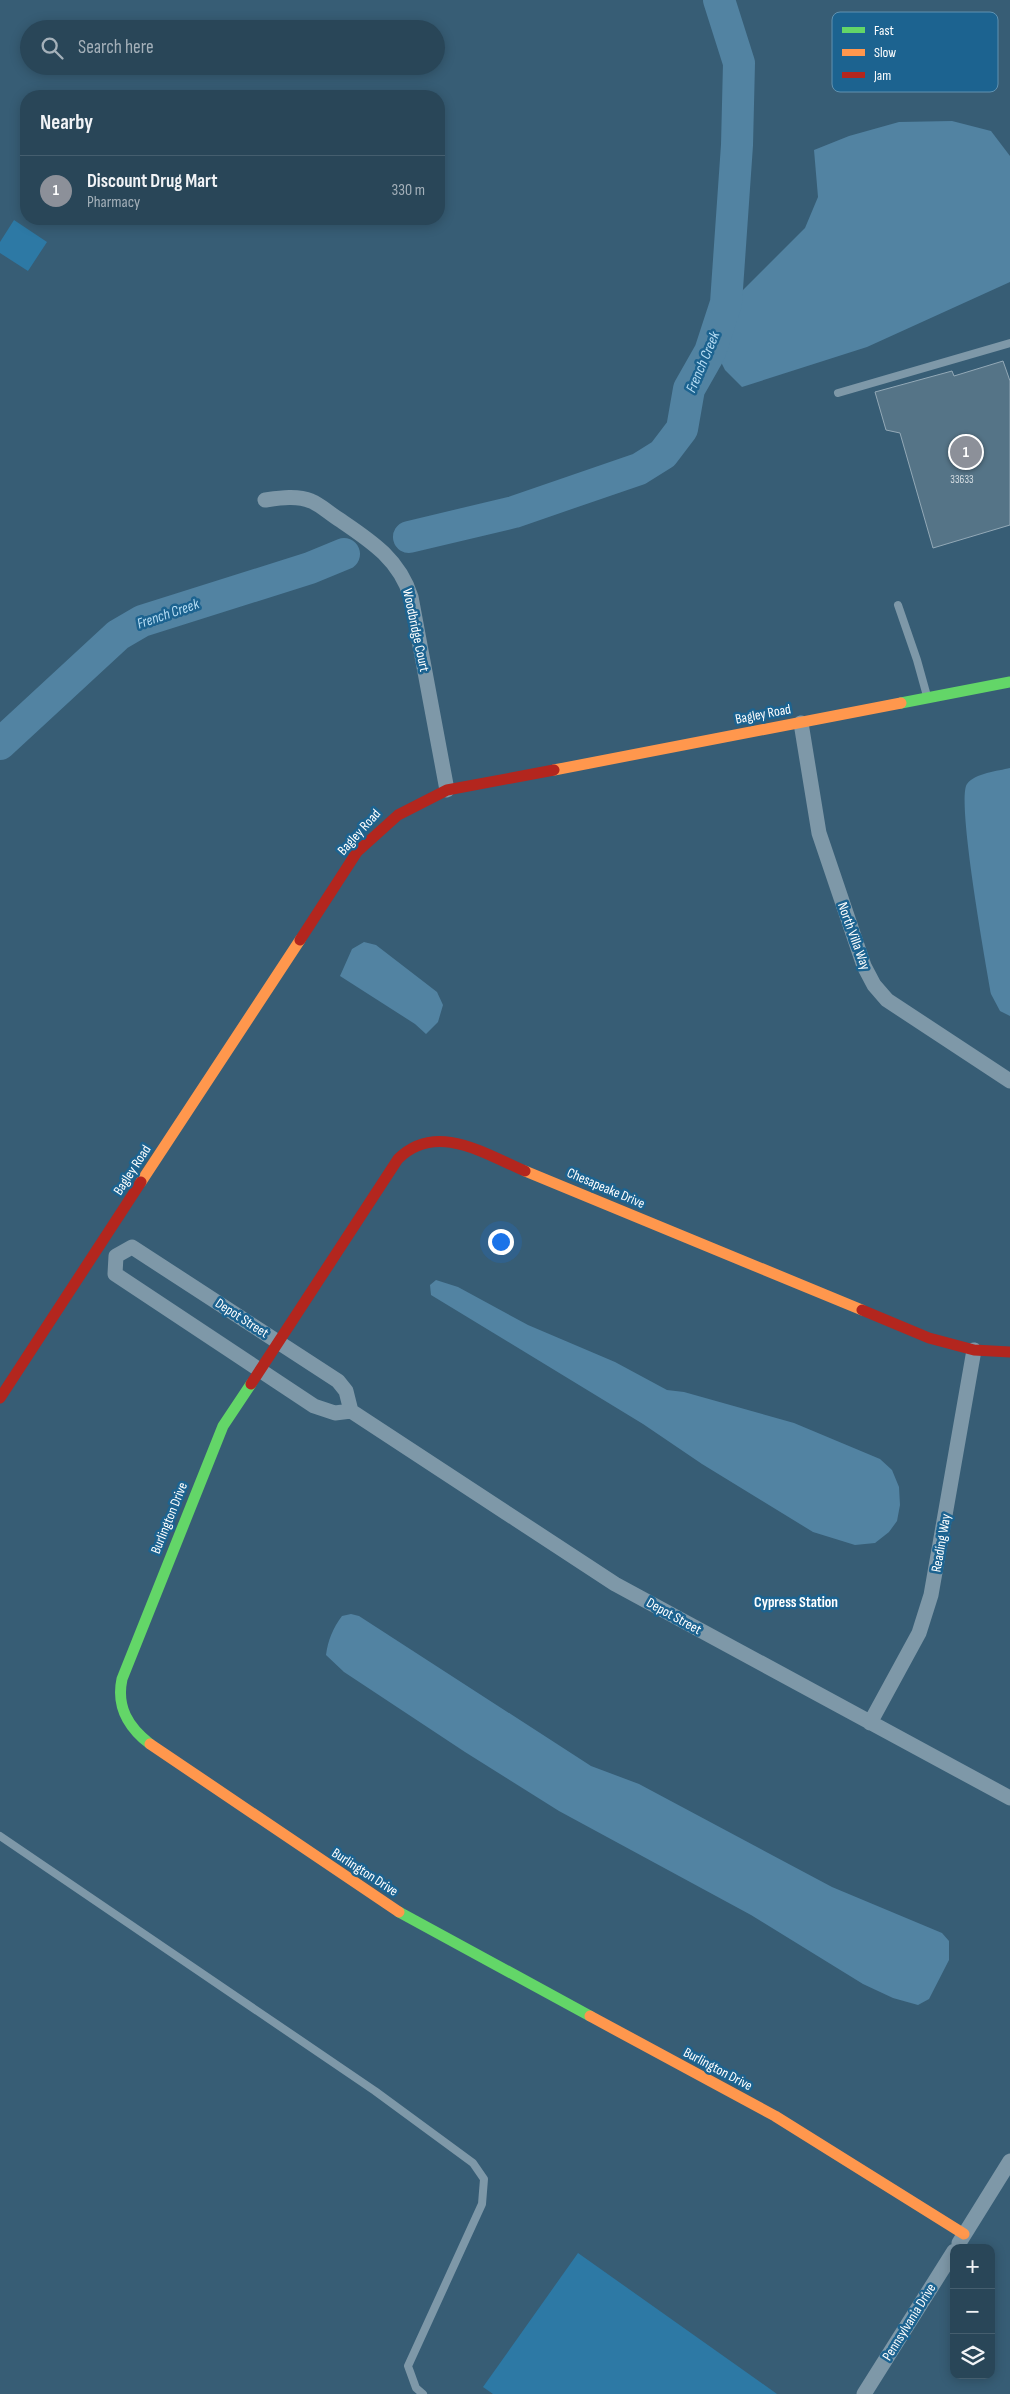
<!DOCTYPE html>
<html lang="en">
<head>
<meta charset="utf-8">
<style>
  :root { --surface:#294658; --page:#355061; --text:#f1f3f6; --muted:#a5b1ba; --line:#455e6e; --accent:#8c9099 }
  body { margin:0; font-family:"Sofia Sans Condensed",sans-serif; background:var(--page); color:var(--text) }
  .controls { position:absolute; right:15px; bottom:15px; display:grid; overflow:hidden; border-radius:10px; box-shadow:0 2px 12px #0003 }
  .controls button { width:45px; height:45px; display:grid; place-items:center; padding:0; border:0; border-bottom:1px solid var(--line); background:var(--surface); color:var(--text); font:25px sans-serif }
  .you { position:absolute; left:500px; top:1241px; width:18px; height:18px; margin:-12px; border:4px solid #fff; border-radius:50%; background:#1a73e8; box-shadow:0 0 0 8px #1a73e833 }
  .badge { display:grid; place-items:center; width:32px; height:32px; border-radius:50%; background:var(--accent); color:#fff; font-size:16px; font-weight:700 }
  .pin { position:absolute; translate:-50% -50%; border:2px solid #fff; box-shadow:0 1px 5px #0006 }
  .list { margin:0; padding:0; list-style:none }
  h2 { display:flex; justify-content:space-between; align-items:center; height:65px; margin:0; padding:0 20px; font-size:21px }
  h2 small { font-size:16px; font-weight:400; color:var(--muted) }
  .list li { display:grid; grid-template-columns:32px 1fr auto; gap:15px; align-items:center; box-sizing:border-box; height:70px; padding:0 20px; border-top:1px solid var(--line) }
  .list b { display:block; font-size:19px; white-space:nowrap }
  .list p { margin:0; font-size:16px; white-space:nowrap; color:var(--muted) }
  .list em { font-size:16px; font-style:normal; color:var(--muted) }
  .icon { flex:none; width:28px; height:28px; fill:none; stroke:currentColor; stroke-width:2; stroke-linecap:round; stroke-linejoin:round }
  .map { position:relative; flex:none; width:1010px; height:2394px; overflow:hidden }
  .search { position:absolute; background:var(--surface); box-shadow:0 2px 12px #0003; left:20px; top:20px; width:425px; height:55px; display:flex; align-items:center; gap:12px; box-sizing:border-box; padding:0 18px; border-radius:28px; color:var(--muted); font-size:19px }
  .panel { position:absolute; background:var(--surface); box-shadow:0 2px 12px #0003; left:20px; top:90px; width:425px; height:135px; border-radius:20px }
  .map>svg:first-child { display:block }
  .green { fill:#2d79a5 }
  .water { fill:#5283a2 }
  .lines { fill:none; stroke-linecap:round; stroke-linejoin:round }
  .river { stroke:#5283a2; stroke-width:32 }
  .building { fill:#557487; stroke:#93a9b7 }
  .lane { stroke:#7e98a8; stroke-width:8 }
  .street { stroke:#7e98a8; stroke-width:15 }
  .fast { stroke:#63d668; stroke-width:11 }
  .slow { stroke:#ff974d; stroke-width:11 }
  .jam { stroke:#b3261e; stroke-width:11 }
  .labels { text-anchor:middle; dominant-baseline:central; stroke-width:5; stroke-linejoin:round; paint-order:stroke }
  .number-label { font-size:11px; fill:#d4dce1 }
  .street-label { font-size:14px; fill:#fff; stroke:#1c6390 }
  .water-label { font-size:15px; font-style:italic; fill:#b7def5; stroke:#1c6390 }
  .neighbourhood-label { font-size:15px; font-weight:bold; fill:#fff; stroke:#1c6390 }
  .key { fill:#1c6390; stroke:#6092b1; stroke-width:1 }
  .key-label { font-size:14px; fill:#fff }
</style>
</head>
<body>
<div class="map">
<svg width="1010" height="2394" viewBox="0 0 1010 2394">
  <rect width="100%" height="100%" fill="#375d75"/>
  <!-- green -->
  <path class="green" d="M14,220l33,22 -19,29 -28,-18v-11z
    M578,2253l199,141h-284l-10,-7z"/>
  <!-- water -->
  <path class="water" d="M952,121l39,10 19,25v126l-143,65 -125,40 -17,-17 -9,-18 20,-55 69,-69 13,-31 -4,-47 35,-14 50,-14z
    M1010,768v248l-10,-5 -9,-17c-5,-29 -35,-195 -24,-210 8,-11 31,-13 43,-16z
    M364,942l12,3 61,47 6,13 -5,17 -12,12 -11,-10 -75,-48 12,-27z
    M436,1280l22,7 70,38 87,37 52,28 17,2 110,31 86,36 12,11 7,17 1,18 -3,16 -8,11 -14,11 -20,2 -42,-13 -111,-68 -59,-40 -212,-129 -1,-10z
    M351,1614l8,2 232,150 48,18 193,103 110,46 7,8v19l-20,39 -11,6 -25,-7 -30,-14 -112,-69 -192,-104 -94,-59 -121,-80 -18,-17c2,-15 7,-27 16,-39z"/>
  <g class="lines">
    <!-- river -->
    <path class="river" d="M409,537l105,-25 125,-43 24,-15 19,-25 7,-40 21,-37 16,-49 11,-158 2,-82 -20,-63
      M0,744l118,-109 24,-14 168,-53 34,-14"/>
  </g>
  <!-- building -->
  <path class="building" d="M1003,361l7,20v144l-77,23 -33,-115 -14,-3 -11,-38 77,-21 2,5z"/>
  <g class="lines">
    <!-- lane -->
    <path class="lane" d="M838,393l172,-50
      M898,605l19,55 10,36
      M0,1836l375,255 98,72 11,16 -2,25 -74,162 8,22 7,6"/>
    <!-- street -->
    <path class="street" d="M265,500c14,-2 32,-5 46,1 10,4 19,13 29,19 31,21 59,39 71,77l36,193
      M801,723l18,110 45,133 10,19 13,15 123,81
      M132,1247l206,134 8,10 5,20 -16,2 -21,-7 -199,-132 1,-18z
      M351,1411l264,173 395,214
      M870,1723l49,-90 12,-38 43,-245
      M959,2243l51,-82
      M864,2394l90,-143"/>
    <!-- fast -->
    <path class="fast" d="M901,703l109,-21
      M150,1744c-22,-17 -34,-37 -28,-65l101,-253 28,-42
      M399,1912l191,104"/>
    <!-- slow -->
    <path class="slow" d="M554,770l347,-67
      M525,1171l337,139
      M141,1182l159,-242
      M150,1744l249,168
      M590,2016l185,100 189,118"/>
    <!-- jam -->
    <path class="jam" d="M300,940l57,-88 41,-37 49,-25 107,-20
      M862,1310l67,28 45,12 36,2
      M251,1384l147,-225c38,-38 87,-5 127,12
      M0,1398l141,-216"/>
  </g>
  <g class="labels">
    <!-- number labels -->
    <g class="number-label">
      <text x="962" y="479">33633</text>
    </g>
    <!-- street labels -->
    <g class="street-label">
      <text transform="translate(416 630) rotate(78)">Woodbridge Court</text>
      <text transform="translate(763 714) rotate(-11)">Bagley Road</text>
      <text transform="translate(359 832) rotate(-48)">Bagley Road</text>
      <text transform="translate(854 936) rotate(70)">North Villa Way</text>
      <text transform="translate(132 1170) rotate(-57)">Bagley Road</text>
      <text transform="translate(606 1188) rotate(23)">Chesapeake Drive</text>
      <text transform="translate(242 1318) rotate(33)">Depot Street</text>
      <text transform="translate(169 1518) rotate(-68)">Burlington Drive</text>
      <text transform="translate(941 1543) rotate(-80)">Reading Way</text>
      <text transform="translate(674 1616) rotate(29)">Depot Street</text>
      <text transform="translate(365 1872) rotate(33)">Burlington Drive</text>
      <text transform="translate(718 2069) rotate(28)">Burlington Drive</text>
      <text transform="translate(909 2322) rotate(-58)">Pennsylvania Drive</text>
    </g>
    <!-- water labels -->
    <g class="water-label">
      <text transform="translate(703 362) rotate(-67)">French Creek</text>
      <text transform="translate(168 614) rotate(-19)">French Creek</text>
    </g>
    <!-- neighbourhood labels -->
    <g class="neighbourhood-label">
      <text x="796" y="1602">Cypress Station</text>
    </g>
  </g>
  <!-- legend -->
  <rect x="832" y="12" width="166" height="80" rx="8" class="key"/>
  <rect x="842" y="27" width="23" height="6" fill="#63d668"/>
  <rect x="842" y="49" width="23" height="7" fill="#ff974d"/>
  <rect x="842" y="72" width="23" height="6" fill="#b3261e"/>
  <g class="key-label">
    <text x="874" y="35">Fast</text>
    <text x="874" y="57">Slow</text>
    <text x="874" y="80">Jam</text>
  </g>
</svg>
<div class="controls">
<button>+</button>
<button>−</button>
<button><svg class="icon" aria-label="layers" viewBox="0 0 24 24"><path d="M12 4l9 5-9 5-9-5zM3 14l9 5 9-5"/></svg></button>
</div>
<div class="you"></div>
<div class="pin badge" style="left:966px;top:452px">1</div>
<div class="search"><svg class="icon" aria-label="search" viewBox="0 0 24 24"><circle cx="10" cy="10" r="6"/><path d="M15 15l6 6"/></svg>Search here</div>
<section class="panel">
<h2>Nearby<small></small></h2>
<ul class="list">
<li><span class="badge">1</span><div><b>Discount Drug Mart</b><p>Pharmacy</p></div><em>330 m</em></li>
</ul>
</section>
</div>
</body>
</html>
